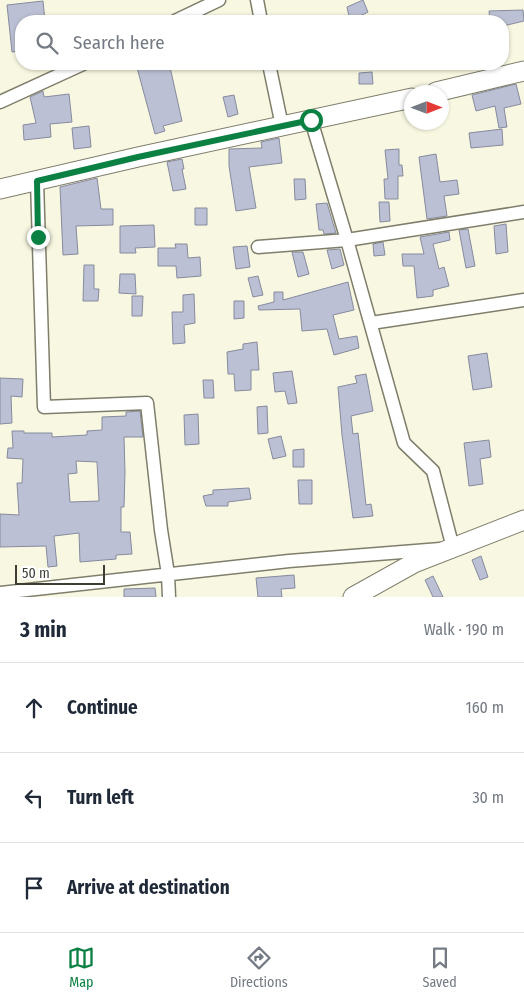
<!DOCTYPE html>
<html lang="en">
<head>
<meta charset="utf-8">
<style>
  :root { --surface:#fff; --page:#f2f2f3; --text:#1f2937; --muted:#747a83; --line:#e0e1e3; --accent:#0b8043 }
  body { margin:0; font-family:"Fira Sans Condensed",sans-serif; background:var(--page); color:var(--text) }
  .compass { position:absolute; left:404px; top:85px; width:45px; height:45px; border-radius:50%; background:var(--surface); box-shadow:0 1px 4px #0004; rotate:90deg }
  .scale { position:absolute; left:15px; bottom:12px; width:90px; box-sizing:border-box; padding-left:5px; border:2px solid #3d3d34; border-top:0; font-size:14px; line-height:18px; white-space:nowrap; color:#3d3d34; -webkit-text-stroke:4px #fff; paint-order:stroke }
  .stop { position:absolute; width:15px; height:15px; margin:-11px; border:4px solid #0b8043; border-radius:50%; background:#fff }
  .stop.end { background:#0b8043; border-color:#fff; box-shadow:0 1px 5px #0008 }
  .list { margin:0; padding:0; list-style:none }
  h2 { display:flex; justify-content:space-between; align-items:center; height:65px; margin:0; padding:0 20px; font-size:21px }
  h2 small { font-size:16px; font-weight:400; color:var(--muted) }
  .list li { display:grid; grid-template-columns:32px 1fr auto; gap:15px; align-items:center; box-sizing:border-box; height:90px; padding:0 20px; border-top:1px solid var(--line) }
  .list b { display:block; font-size:19px; white-space:nowrap }
  .list em { font-size:16px; font-style:normal; color:var(--muted) }
  .icon { flex:none; width:28px; height:28px; fill:none; stroke:currentColor; stroke-width:2; stroke-linecap:round; stroke-linejoin:round }
  .map { position:relative; flex:none; width:524px; height:597px; overflow:hidden }
  .search { position:absolute; background:var(--surface); box-shadow:0 1px 4px #0004; left:15px; right:15px; top:15px; height:55px; display:flex; align-items:center; gap:12px; box-sizing:border-box; padding:0 18px; border-radius:20px; color:var(--muted); font-size:19px }
  .sheet { height:335px; background:var(--surface) }
  nav { display:flex; justify-content:space-around; align-items:center; box-sizing:border-box; height:70px; border-top:1px solid var(--line); background:var(--surface); font-size:14px; color:var(--muted) }
  nav a { display:grid; justify-items:center; gap:2px }
  nav .on { color:var(--accent) }
  .map>svg:first-child { display:block }
  .building { fill:#bcc0d4; stroke:#868a9d; fill-rule:evenodd }
  .lines { fill:none; stroke-linecap:round; stroke-linejoin:round }
  .street-casing { stroke:#7f7e6b; stroke-width:15 }
  .secondary-casing { stroke:#7f7e6b; stroke-width:21 }
  .street { stroke:#fff; stroke-width:12 }
  .secondary { stroke:#fff; stroke-width:19 }
  .route { stroke:#0b8043; stroke-width:6 }
</style>
</head>
<body>
<div class="map">
<svg width="524" height="597" viewBox="0 0 524 597">
  <rect width="100%" height="100%" fill="#f8f8e2"/>
  <!-- building -->
  <path class="building" d="M363,0l5,12 -8,4 1,5h-11l-3,-14z
    M43,1l2,20h-24v30l-9,1 -5,-47z
    M523,10l1,11 -21,5v-5h-13l-1,-10z
    M136,64h26l1,5 7,-2 12,54 -19,5 2,5 -10,3z
    M372,72l1,12h-14v-11z
    M516,84l5,20 -17,4 3,19 -8,1 -4,-22 -19,5 -4,-16z
    M43,91l1,6 25,-3 3,28 -22,2 1,13 -27,3 -1,-15 13,-2 -6,-26z
    M234,95l4,19 -10,3 -5,-20z
    M89,126l2,21 -17,2 -2,-21z
    M502,129l1,16 -32,3 -2,-15z
    M279,138l3,25 -33,4 7,41 -20,3 -7,-45v-17l33,-1 -1,-6z
    M399,149v16h3l1,11h-5v23h-13l-1,-20h4l-3,-29z
    M436,154l4,28 17,-2 2,14 -15,2 3,20 -20,3 -8,-62z
    M182,159l2,10h-2l4,20 -13,2 -6,-29z
    M97,178l4,31h12v16l-37,1 2,28 -15,1 -3,-68z
    M294,179h11l1,20 -11,1z
    M379,202h10l1,19 -10,1z
    M327,203l9,30 -12,1 -1,-4h-4l-3,-26z
    M195,208h12v17h-12z
    M506,224l2,28 -12,2 -2,-28z
    M154,225l1,22 -20,1 1,5h-16v-27z
    M468,229l7,37 -9,2 -7,-38z
    M449,232l1,8 -17,4 6,25 5,-2 5,19 -16,4v6l-16,2 -3,-32h-11l-1,-12h22l-4,-17z
    M383,242l2,13 -11,1 -1,-12z
    M175,244h12l1,14 12,-1 1,19 -24,2 -1,-12h-18v-18h18z
    M247,246l3,21 -14,2 -3,-22z
    M340,249l4,16 -12,4 -5,-19z
    M292,252h11l6,22 -11,3z
    M84,265h10v24h5l-1,12h-15z
    M120,274h15l1,20 -17,-1z
    M258,276l5,19 -10,2 -5,-19z
    M348,282l6,28 -21,5 6,24 18,-3 2,12 -25,7 -7,-26 -25,2 -2,-22 -41,1 -1,-4 16,-4v-10h9v8z
    M194,294l1,29 -11,2 1,18 -12,1 -1,-32h11v-17z
    M132,296h11l-1,20h-10z
    M234,301h10v17l-10,1z
    M257,342l2,28h-8v20l-16,1 -1,-17h-6l-1,-22 16,-3v-5z
    M487,353l5,34 -19,3 -5,-34z
    M292,371l5,32 -9,1 -3,-13 -10,1 -2,-19z
    M366,374l7,37 -22,5 2,18 5,-1 8,72 5,-1 2,12 -20,2 -11,-83 -4,-48 19,-4 -2,-7z
    M0,378l23,1 -1,18 -11,-1 1,27 -12,1z
    M203,380h10l1,18h-10z
    M267,406l1,27 -10,1 -1,-27z
    M140,411l3,26h-19l1,35 -1,35h-3v25h9l2,22 -16,1v4l-36,3 -1,-29 -25,3 3,30 -9,1 -2,-21 -46,1v-33l19,1 -2,-32h5l1,-24 -16,-1 1,-10h5l-1,-17h12v2h28v4l35,-2v-4l15,-1v-13l24,-1v-4zM76,461l21,1 2,39 -29,1 -2,-28 9,-1z
    M198,414l1,30 -14,1 -1,-30z
    M281,436l5,20 -13,3 -5,-20z
    M489,440l2,17 -11,2 3,25 -14,2 -5,-43z
    M304,449v18h-11v-17z
    M298,480h14v24h-13z
    M249,488l2,11 -23,3v4h-22l-3,-10 10,-2v-4z
    M481,556l7,21 -8,3 -8,-20z
    M294,575l1,13 -14,1 1,8h-24l-2,-19z
    M433,576l10,21h-10l-8,-17z
    M155,588l1,9h-32v-8z"/>
  <g class="lines">
    <!-- street casing -->
    <g class="street-casing">
      <path id="street" d="M257,0l4,21
        M175,21l44,-21
        M269,64l13,62
        M0,102l83,-38
        M37,181l7,226 103,-4 14,127 7,44 1,23
        M258,247l89,-7 177,-28
        M371,323l153,-23
        M0,593l289,-32 164,-13 -20,-77 -29,-28 -57,-203 -36,-120"/>
    </g>
    <!-- secondary casing -->
    <g class="secondary-casing">
      <path id="secondary" d="M436,92l88,-21
        M0,189l138,-32 274,-59
        M353,597l61,-34 110,-43"/>
    </g>
    <!-- street -->
    <use href="#street" class="street"/>
    <!-- secondary -->
    <use href="#secondary" class="secondary"/>
  </g>
  <g class="lines">
    <!-- route -->
    <path class="route" d="M38,237l-1,-56 101,-24 173,-37"/>
  </g>
</svg>
<svg class="compass" viewBox="-18 -18 36 36"><path d="M0-13l5 13h-10z" fill="#e53935"/><path d="M0 13l5-13h-10z" fill="#747a83"/></svg>
<div class="scale">50 m</div>
<div class="stop" style="left:311px;top:120px"></div>
<div class="stop end" style="left:38px;top:237px"></div>
<div class="search"><svg class="icon" aria-label="search" viewBox="0 0 24 24"><circle cx="10" cy="10" r="6"/><path d="M15 15l6 6"/></svg>Search here</div>
</div>
<section class="sheet">
<h2>3 min<small>Walk · 190 m</small></h2>
<ul class="list">
<li><svg class="icon" aria-label="ahead" viewBox="0 0 24 24"><path d="M12 20V5M6 11l6-6 6 6"/></svg><div><b>Continue</b></div><em>160 m</em></li>
<li><svg class="icon" aria-label="left" viewBox="0 0 24 24"><path d="M17 20v-9H6M10 6l-5 5 5 5"/></svg><div><b>Turn left</b></div><em>30 m</em></li>
<li><svg class="icon" aria-label="arrive" viewBox="0 0 24 24"><path d="M6 21V4h12l-3 4 3 4H6"/></svg><div><b>Arrive at destination</b></div></li>
</ul>
</section>
<nav>
<a class="on"><svg class="icon" aria-label="map" viewBox="0 0 24 24"><path d="M3 6l6-2 6 2 6-2v14l-6 2-6-2-6 2zM9 4v14M15 6v14"/></svg>Map</a>
<a><svg class="icon" aria-label="directions" viewBox="0 0 24 24"><path d="M12 3l9 9-9 9-9-9zM9 14v-3h6M13 9l2 2-2 2"/></svg>Directions</a>
<a><svg class="icon" aria-label="saved" viewBox="0 0 24 24"><path d="M7 4h10v16l-5-4-5 4z"/></svg>Saved</a>
</nav>
</body>
</html>
